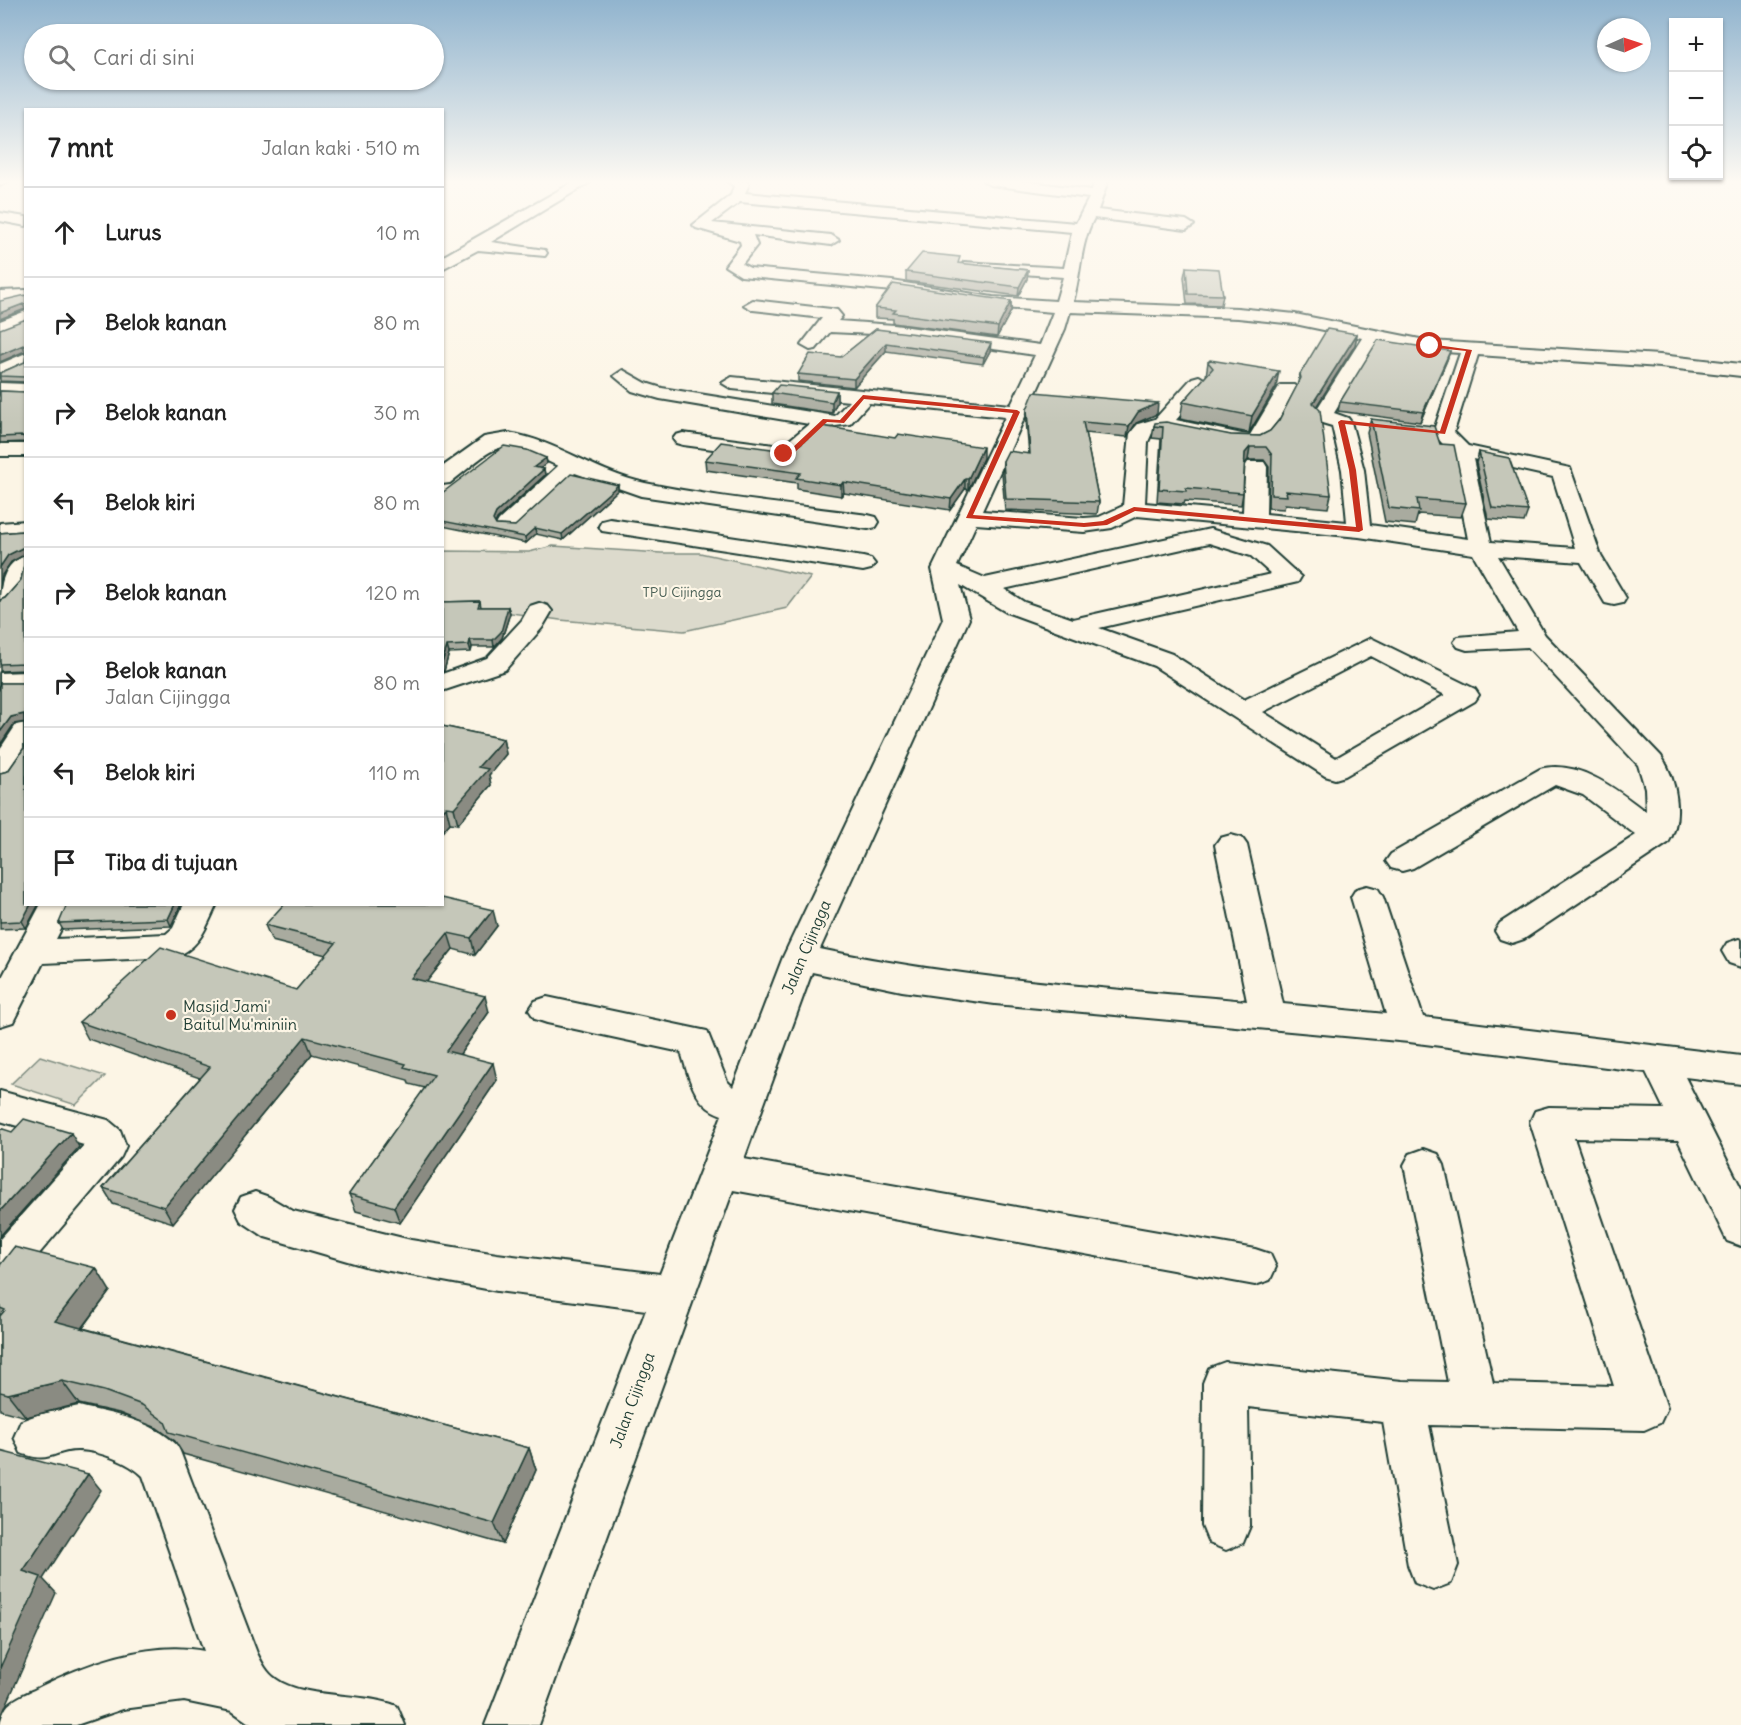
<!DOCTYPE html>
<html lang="id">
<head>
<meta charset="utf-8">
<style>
  :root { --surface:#fff; --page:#f2f2f2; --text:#222; --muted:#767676; --line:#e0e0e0 }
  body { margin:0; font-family:Delius,sans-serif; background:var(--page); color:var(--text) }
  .controls { position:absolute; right:18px; top:18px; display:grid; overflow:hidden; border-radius:0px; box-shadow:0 2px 4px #0004 }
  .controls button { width:54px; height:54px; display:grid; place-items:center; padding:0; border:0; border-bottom:2px solid var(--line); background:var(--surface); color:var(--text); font:30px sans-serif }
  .compass { position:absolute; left:1597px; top:18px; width:54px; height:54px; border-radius:50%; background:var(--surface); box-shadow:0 2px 4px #0004; rotate:87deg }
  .stop { position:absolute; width:18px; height:18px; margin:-14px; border:4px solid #c8321e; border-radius:50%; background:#fff }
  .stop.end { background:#c8321e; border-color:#fff; box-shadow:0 2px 6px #0008 }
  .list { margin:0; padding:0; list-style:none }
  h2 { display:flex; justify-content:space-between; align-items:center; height:78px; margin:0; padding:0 24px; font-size:26px }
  h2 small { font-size:20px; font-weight:400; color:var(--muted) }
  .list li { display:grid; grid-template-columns:39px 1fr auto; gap:18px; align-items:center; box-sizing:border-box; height:90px; padding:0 24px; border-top:2px solid var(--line) }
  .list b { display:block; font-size:22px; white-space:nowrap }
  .list p { margin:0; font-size:20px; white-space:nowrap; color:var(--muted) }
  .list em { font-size:20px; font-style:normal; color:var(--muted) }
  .icon { flex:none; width:33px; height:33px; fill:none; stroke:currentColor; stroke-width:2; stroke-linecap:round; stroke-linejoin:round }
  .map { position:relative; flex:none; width:1741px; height:1725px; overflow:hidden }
  .search { position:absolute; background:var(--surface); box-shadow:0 2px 4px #0004; left:24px; top:24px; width:420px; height:66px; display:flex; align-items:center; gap:15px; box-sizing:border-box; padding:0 21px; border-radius:33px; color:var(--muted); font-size:22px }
  .panel { position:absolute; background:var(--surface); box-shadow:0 2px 4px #0004; left:24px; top:108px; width:420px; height:798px; border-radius:0px }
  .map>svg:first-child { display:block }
  .green { fill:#dcdacc; stroke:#7e8c80; stroke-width:1.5 }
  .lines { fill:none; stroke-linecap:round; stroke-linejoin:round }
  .minor-casing { stroke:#1f3d34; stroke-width:4 }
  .minor { fill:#fcf5e5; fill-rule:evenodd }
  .wall { fill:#a9ab9f; stroke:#1f3d34; stroke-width:1.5 }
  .shaded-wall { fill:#8a8b82; stroke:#1f3d34; stroke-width:1.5 }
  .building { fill:#c5c7b9; stroke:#1f3d34; stroke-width:1.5 }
  .route { fill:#c8321e }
  .poi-dot { fill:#c8321e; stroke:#fcf5e5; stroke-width:2 }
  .labels { text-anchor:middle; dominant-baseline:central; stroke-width:4.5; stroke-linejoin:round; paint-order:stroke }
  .far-park-label { font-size:14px; fill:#455c52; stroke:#fcf5e5 }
  .street-label { font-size:16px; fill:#1f3d34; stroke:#fcf5e5 }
  .poi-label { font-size:16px; fill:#1f3d34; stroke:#fcf5e5; text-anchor:start }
</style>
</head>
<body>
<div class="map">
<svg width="1741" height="1725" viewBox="0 0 1741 1725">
  <rect width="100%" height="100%" fill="#fcf5e5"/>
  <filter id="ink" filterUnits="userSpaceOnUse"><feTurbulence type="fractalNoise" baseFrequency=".0167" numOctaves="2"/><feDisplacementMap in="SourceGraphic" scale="12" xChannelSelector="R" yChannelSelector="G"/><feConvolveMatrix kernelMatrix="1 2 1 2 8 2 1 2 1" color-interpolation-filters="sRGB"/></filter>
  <g filter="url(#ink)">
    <!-- green -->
    <path class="green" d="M553,546l108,7h39l111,24 -24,31 -103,23 -124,-11 -117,-17 -1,-52 87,1z
      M40,1056l65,20 -29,29 -65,-21z"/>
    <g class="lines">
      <!-- minor casing -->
      <g class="minor-casing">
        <path id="minor" d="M0,181h8l-8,5z
          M575,181h17l-101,61 54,8 2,3 -2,3 -67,-6 -36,19v-12z
          M727,181h20l2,3 -4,9 331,30 13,-25 -99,-13 -7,-4h40l69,9 2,-9h14l-10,29 88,10 8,5 -8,5 -92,-12c-14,26 -13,56 -21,84l165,6 57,6 135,27 230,14 81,9v12l-81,-9 -182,-12 -24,77 14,14 102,22 31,88 25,42 -3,5 -9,2 -9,-2 -24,-41 -83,-6 47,79 116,121c16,23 23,63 7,87l-144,96 -12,4 -12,-4 -5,-8 5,-8 136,-88 -53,-40 -28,-10 -142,83 -11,3 -11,-3 -5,-7 5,-7 149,-85c39,-10 77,21 106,43l-1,-24 -7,-23 -110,-118 -61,3 -9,-3 -4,-5 4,-5 60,-5 -45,-78 -114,-17 -222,-21 -25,12 -28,4 -108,-8 -19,42 28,12 225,-49 57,17 34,31 -3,5 -199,46 73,26 72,46 127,-62 104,51 4,6 -4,6 -130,75 -10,3 -10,-3 -171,-110 -148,-54 -46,-27 9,34 -149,330c141,30 283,39 427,52l-32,-156 5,-7 11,-3 11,3 5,7 36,159 103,10 -35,-117 5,-8 11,-3 11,3 5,8 40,120 318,39v28l-56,-7 56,111v58l-14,-5 -49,-101 -104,-2 93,270 -7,15 -16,7 -215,-5 29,140 -7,18 -18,7 -18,-7 -7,-18 -25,-143 -135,-15 2,119 -7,17 -17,7 -17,-7 -7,-17 1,-143 6,-15 16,-6 177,19 46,1 -44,-217 6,-11 14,-5 14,5 6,11 49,218 121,3 -84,-264 5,-11 14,-4 115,2 -18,-37 -237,-30 -414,-38 -93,-13 -90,-19 -68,187 511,90 15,5 6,13 -6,13 -15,5 -522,-95 -194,535h-54l161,-415 -149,-19 -129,-24 -103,-30 -24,-16 -6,-12 6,-12 14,-5 14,5 24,14 118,29 86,14 163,20 62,-159c-28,-9 -33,-38 -41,-63l-134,-29 -12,-4 -6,-9 6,-9 12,-4 160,34 20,50 6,6 50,-130 160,-338 -11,-50 73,-152 -136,-14 -19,21 -21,3 -35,30 -7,2 -104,-14 -7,-2 -3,-4 3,-4 7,-2 99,13 27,-22 -149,-25 -28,-8 -18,-15 9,-6 23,13 16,5 173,28 14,-15 -117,-12 -10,-6 10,-6 279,28 24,-50 -141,-20 -64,-3 -14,17 -6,1 -9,-5 21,-27 -69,-8 -9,-5 9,-5 78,9 6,1 5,6 -4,5 56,4 146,20 13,-33 -60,-5 -101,-16 -151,-15 -16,-10 16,-21 -1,-4 -44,-13 -3,-3 38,-30 3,-9zM740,202l332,30 -8,36 -100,-6 -2,3 8,5 93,7 -7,24 -63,-4 -101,-16 -142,-13 -8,-4 15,-19 -4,-10 78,10 8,-5 -8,-5 -119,-12zM1070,312l168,6 57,6 67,14 -49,77 9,8 10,3 10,44 5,52 -81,-8 1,-47 -3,-5h-16l-3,5 -2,45 -98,-9 3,-61 4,-9c27,-9 96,27 114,9 13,-13 22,-37 31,-53l-3,-4h-14l-30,50 -8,-1 -66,-14 33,-38 -10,-6 -7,2 -37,41 -17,5 -8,9 -7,73 -24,11 -15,1 -102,-7 83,-182zM1378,341l52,10 30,2 -27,80 18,20 17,86 -98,-14 -6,-55 -13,-48 -3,-4 -14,-5zM1473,459l80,18 22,71 -84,-6zM1209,543l42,13 20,18 -198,45 -49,-17 -20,-13zM1371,656l74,39 -109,63 -73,-46z
          M0,213l26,4v9l-26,-5z
          M26,290v10l-26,1v-10z
          M26,311v12l-26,10v-12z
          M26,353v13l-26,12v-14z
          M0,383l26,1v12l-26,-1z
          M508,433c48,7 89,40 137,50 73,15 149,22 223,32l8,2 3,5 -3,5 -8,2 -227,-33 -66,-23 -60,57h-16l-3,-5 3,-5 59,-54c-64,-29 -55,-25 -108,17l-8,1v-17l42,-30z
          M0,444h26v12h-26z
          M610,519l253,38 8,2 4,5 -4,5 -8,2 -261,-40 -3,-5 3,-5z
          M26,521v14l-26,2v-14z
          M26,556c0,20 -3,44 -26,49 0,-19 3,-43 26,-49z
          M539,603l9,3 4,5 -10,17 -37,42 -63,21v-17l45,-16 35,-38 8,-14z
          M26,672v16l-26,1v-16z
          M26,723v31l-16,23 -10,3v-31l16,-24z
          M41,904h33l-18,35 110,-5 7,-6 11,-24h33c-11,23 -17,45 -43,53l-131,6 -30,59 -13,4v-45z
          M1739,939l2,1v27l-12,-4 -7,-12 5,-8z
          M0,1091l108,29 12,10 6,16 -5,11 -106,125 -15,5v-48l84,-94 -84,-24z
          M79,1406c36,9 71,13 99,40l79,207c5,10 10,20 19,26 27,20 86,13 121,27l8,19h-153l-20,-14 -48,-10 -61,8 -47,16h-76c1,-5 3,-13 6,-17 5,-8 19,-14 28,-18 48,-25 115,-50 170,-39l-61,-175c-14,-14 -43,-25 -64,-26 -25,-1 -28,15 -58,3l-7,-16 7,-16 16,-6z"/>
      </g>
      <!-- minor -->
      <use href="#minor" class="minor"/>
    </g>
    <!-- wall -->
    <path class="wall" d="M960,264l68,6 -1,9 -9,17 -112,-15v-9z
      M1186,267l37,28 -2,10 -34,-1 -3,-27z
      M1011,301v10l-14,26 -104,-14v-4l-18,-1v-10z
      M876,329l114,22 -7,13 -97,-13 -32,36 -56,-6v-7l43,-17z
      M1357,334l-2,11 -39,61 15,89 -3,13 -43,-4 -1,5 -16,-1 1,-41 -5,-7h-16l-3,4 -2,29 -2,12 -56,-4 -1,3 -27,-2 4,-63 -9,-1 2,-12 77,9 29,1 10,-5 9,-11 18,-34 3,-12z
      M1450,351l-3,9 -27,62 -82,-11 2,-9z
      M26,353v89l-26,1v-52l25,1v-10l-25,-1v-8l25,-11z
      M1208,362l68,25 -27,46 -69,-14 3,-17 23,-26z
      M837,391v11l-5,11 -60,-9v-11z
      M1027,409l130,5 -21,9 -9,14 -42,-4 14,69 -2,12 -92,-4 -3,-37 1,-12 26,-7 -3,-34z
      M1371,419l69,25 26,59 -5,14 -43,-3 -3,11 -30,-3 -18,-89z
      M786,451l197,7 -15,32 -3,-1 -15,21 -106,-17 -3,3 -44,-7v-6l-91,-13 -1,-10z
      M1479,452l49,59 -4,11 -36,-3 -12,-56z
      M546,458l1,5 -7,5 4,1 1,6 -48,44 -2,5 1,1 19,1 103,-41v5l-55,50 -27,-6 -10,9 -84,-17v-33z
      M25,527l1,401 -26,1v-156l8,-2 16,-23v-26l-10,2 -14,21v-62h24v-13l-24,1v-71l5,-2 16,-18 3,-15v-10l-13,7 -9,13 -2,-42 23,-2z
      M480,601l1,6h27l2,6 -8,25 -8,9h-22l-1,5 -22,1 -5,18 -2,1v-70z
      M442,726l61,13 3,15 -17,21 2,10 -33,39 -8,-1 -8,9z
      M181,904l-10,22 -108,4 -4,-7z
      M265,925l232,1 -22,29 -22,-6 -27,33 63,30 -29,42 37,26 -97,143 -44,-12 -7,-17 76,-106 -16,-4 -1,-4 -96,-26 -139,169 -60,-19 -10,-16 97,-110 -112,-39 -9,-17 217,-32 30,-35 -54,-14z
      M0,1265l110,26 -27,37 446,120 7,22 -33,74 -320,-90 -8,-13 -18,-13 -38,-15 -40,-9 -53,13 -26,-7z"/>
    <!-- shaded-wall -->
    <path class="shaded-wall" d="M1028,270l-1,9 -9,17 1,-9z
      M1011,301v10l-14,26 1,-10z
      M23,304l2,5 -25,10v-6z
      M1357,334l-2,11 -44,70 2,-12z
      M886,343v8l-32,36v-8z
      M991,343l-1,8 -7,13 1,-7z
      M23,345l2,6 -25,11v-7z
      M1450,351l-3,9 -27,62 3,-10z
      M1279,371l-3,16 -27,46 3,-17z
      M837,391v11l-5,11v-11z
      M1158,403l-1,11 -21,9 -9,14 2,-11 9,-14z
      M983,447v11l-15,32v-11z
      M1250,447l-2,13 -5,6 2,-13z
      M546,458l1,5 -12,10 -1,-6z
      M544,469l1,6 -48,44 -3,7 -1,-6 3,-7z
      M965,479v10l-15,21 1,-11z
      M843,482l1,11 -3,3v-11z
      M618,485v5l-55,50 -1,-6z
      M535,528l1,6 -10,9 -1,-6z
      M24,547l2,7 -15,8 -9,13 -2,15v-23l8,-12z
      M508,607l2,6 -8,25 -8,9 -1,-7z
      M470,640l2,7 -1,5 -2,-7z
      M447,646l2,7 -5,18 -2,1v-9z
      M24,714l2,8 -12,2 -14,21v-13l11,-15z
      M503,739l3,15 -17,21 2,10 -33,39 -4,-16 24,-41z
      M446,807l4,16 -8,9v-21z
      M31,904h8l-13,24 -4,-7z
      M175,904h6l-10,22 -3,-7z
      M493,910l4,16 -22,29 -4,-17z
      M448,933l5,16 -37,46 -5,-17z
      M485,996l4,16 -38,55 -5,-16z
      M305,1037l7,17 -139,169 -9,-16z
      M493,1063l4,17 -97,143 -6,-16z
      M71,1133l8,14 -79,89v-25z
      M96,1268l14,23 -39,52 -16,-22z
      M62,1381l17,23 -53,13 -18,-23z
      M529,1448l7,22 -33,74 -9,-21z
      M88,1474l13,16 -58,89 13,14 -56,126v-51l23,-97z"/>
    <!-- building -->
    <path class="building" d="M922,253l38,4 -2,6 70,7 -9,17 -113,-15z
      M1186,267l33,2 4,26 -35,-1z
      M893,284l118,17 -13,26 -105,-14 3,-3 -21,-2z
      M26,295v10l-3,-1 -23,9v-12z
      M26,319v28l-3,-2 -23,10v-26z
      M876,329l115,14 -7,14 -98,-14 -32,36 -56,-5 12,-20 31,3z
      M1327,329l30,5 -44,69 7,7 11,85 -45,-4 1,5 -16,-1 1,-40 -6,-8h-16l-5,6 -2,40 -57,-5v3l-27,-2 4,-62 -9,-1 1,-3 11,-1 65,13 29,1 10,-5 9,-11 22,-42 -1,-4z
      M1378,340l72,11 -27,61 -83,-10z
      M26,353v88l-3,-5 -23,1v-46l25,1v-15l-25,-1v-3l25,-11z
      M1210,360l69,11 -27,45 -69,-14 30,-34 -5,-6z
      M779,385l58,6 -5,11 -60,-9z
      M1034,392l124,11 -20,9 -9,14 -46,-4 16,80 -93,-3 -3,-38 5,-10 22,3 -3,-45z
      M1371,419l63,7 6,18 14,1 12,58 -49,-4 2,12 -30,-3z
      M822,426l73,12 3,-4 85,13 -15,32h-3l-14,20 -108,-17 -2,3 -45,-7 5,-5 -96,-13 16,-18 65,9 8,-2z
      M504,446l23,4 19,8 -12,9 10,2 -48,44 -3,7 3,5 19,1 56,-52 47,11 -56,49 -27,-6 -10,9 -83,-16v-28z
      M1479,452l30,6 19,53 -36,-3z
      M25,527l1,377h5l-9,17 -22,1v-149l8,-2 16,-23v-34l-13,3 -11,15v-49h24v-20l-24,1v-64l5,-2 16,-18 3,-15v-18l-16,8 -8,12v-34l23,-2z
      M480,601l-2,6h30l-7,25 -8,8h-23l-1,5 -22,1 -5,17v-61z
      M442,726l61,13 -25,28 10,2 -34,39 -8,-1 -4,4z
      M442,898l51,12 -22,28 -23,-5 -37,45 74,18 -39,55 47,12 -99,144 -45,-13 85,-119 -30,-8 2,-3 -101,-27 -141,170 -61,-19 107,-121 -131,-45 82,-75 135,43 40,-47 -71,-18 19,-21h158z
      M67,904h108l-7,15 -109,4z
      M24,1119l47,14 -71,78v-83l12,4z
      M14,1247l82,21 -41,53 474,127 -35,75 -325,-91 -4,-10 -23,-17 -38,-14 -42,-10 -54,13 -8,-2v-76l5,-6 -5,-2v-43z
      M0,1451l88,23 -65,97 18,6 -41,91z"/>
  </g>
  <!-- sky -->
  <linearGradient id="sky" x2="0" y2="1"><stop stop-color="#91b4ce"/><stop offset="0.43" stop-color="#fefaf3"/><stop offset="1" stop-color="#fefaf3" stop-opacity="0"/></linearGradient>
  <rect width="1741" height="423" fill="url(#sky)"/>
  <!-- route -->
  <path class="route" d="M1430,344l42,6 -27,84 -100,-10 11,46 7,60 -4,2 -224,-21 -28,14 -23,2 -118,-9 47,-105 -149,-14 -20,24 -17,-1 -33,31 -13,1 9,-4 33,-31 17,1 23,-25 154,15 3,2 -47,103 111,8 19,-2 31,-14 222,20 -7,-57 -11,-48 3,-2 99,11 26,-80 -38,-4z"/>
  <!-- markers -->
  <circle class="poi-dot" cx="171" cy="1015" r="6"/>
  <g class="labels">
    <!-- far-park labels -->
    <g class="far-park-label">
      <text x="682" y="592">TPU Cijingga</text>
    </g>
    <!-- street labels -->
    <g class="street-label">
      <text transform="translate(806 947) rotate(-67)">Jalan Cijingga</text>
      <text transform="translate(632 1400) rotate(-70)">Jalan Cijingga</text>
    </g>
    <!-- poi labels -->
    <g class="poi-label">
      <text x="183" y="1006">Masjid Jami'<tspan x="183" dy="18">Baitul Mu'miniin</tspan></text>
    </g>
  </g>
</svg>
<div class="controls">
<button>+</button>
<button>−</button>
<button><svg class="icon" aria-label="locate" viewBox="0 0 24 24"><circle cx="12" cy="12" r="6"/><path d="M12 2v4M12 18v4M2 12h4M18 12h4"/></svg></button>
</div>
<svg class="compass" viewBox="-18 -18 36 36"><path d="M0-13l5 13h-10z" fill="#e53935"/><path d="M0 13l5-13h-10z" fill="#767676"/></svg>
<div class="stop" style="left:1430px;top:346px"></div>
<div class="stop end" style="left:784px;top:454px"></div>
<div class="search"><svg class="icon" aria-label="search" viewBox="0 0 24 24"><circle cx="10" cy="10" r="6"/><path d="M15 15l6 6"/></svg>Cari di sini</div>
<section class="panel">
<h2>7 mnt<small>Jalan kaki · 510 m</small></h2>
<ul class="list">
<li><svg class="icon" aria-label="ahead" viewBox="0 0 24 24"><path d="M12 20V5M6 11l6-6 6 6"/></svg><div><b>Lurus</b></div><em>10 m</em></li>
<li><svg class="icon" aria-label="right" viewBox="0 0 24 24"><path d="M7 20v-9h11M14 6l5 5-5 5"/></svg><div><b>Belok kanan</b></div><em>80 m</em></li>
<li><svg class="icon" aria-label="right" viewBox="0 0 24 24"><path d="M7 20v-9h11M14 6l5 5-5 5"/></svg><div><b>Belok kanan</b></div><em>30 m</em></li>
<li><svg class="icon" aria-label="left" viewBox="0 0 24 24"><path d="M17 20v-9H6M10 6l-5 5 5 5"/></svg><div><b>Belok kiri</b></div><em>80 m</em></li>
<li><svg class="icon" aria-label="right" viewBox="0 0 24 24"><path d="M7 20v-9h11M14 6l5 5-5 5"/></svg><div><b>Belok kanan</b></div><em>120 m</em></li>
<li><svg class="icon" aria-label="right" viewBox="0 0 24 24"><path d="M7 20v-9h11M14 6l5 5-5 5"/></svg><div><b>Belok kanan</b><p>Jalan Cijingga</p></div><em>80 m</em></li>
<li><svg class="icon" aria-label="left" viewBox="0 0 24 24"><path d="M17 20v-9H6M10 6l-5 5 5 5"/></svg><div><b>Belok kiri</b></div><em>110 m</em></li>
<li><svg class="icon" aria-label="arrive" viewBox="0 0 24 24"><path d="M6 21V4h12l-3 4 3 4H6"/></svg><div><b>Tiba di tujuan</b></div></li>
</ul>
</section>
</div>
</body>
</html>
